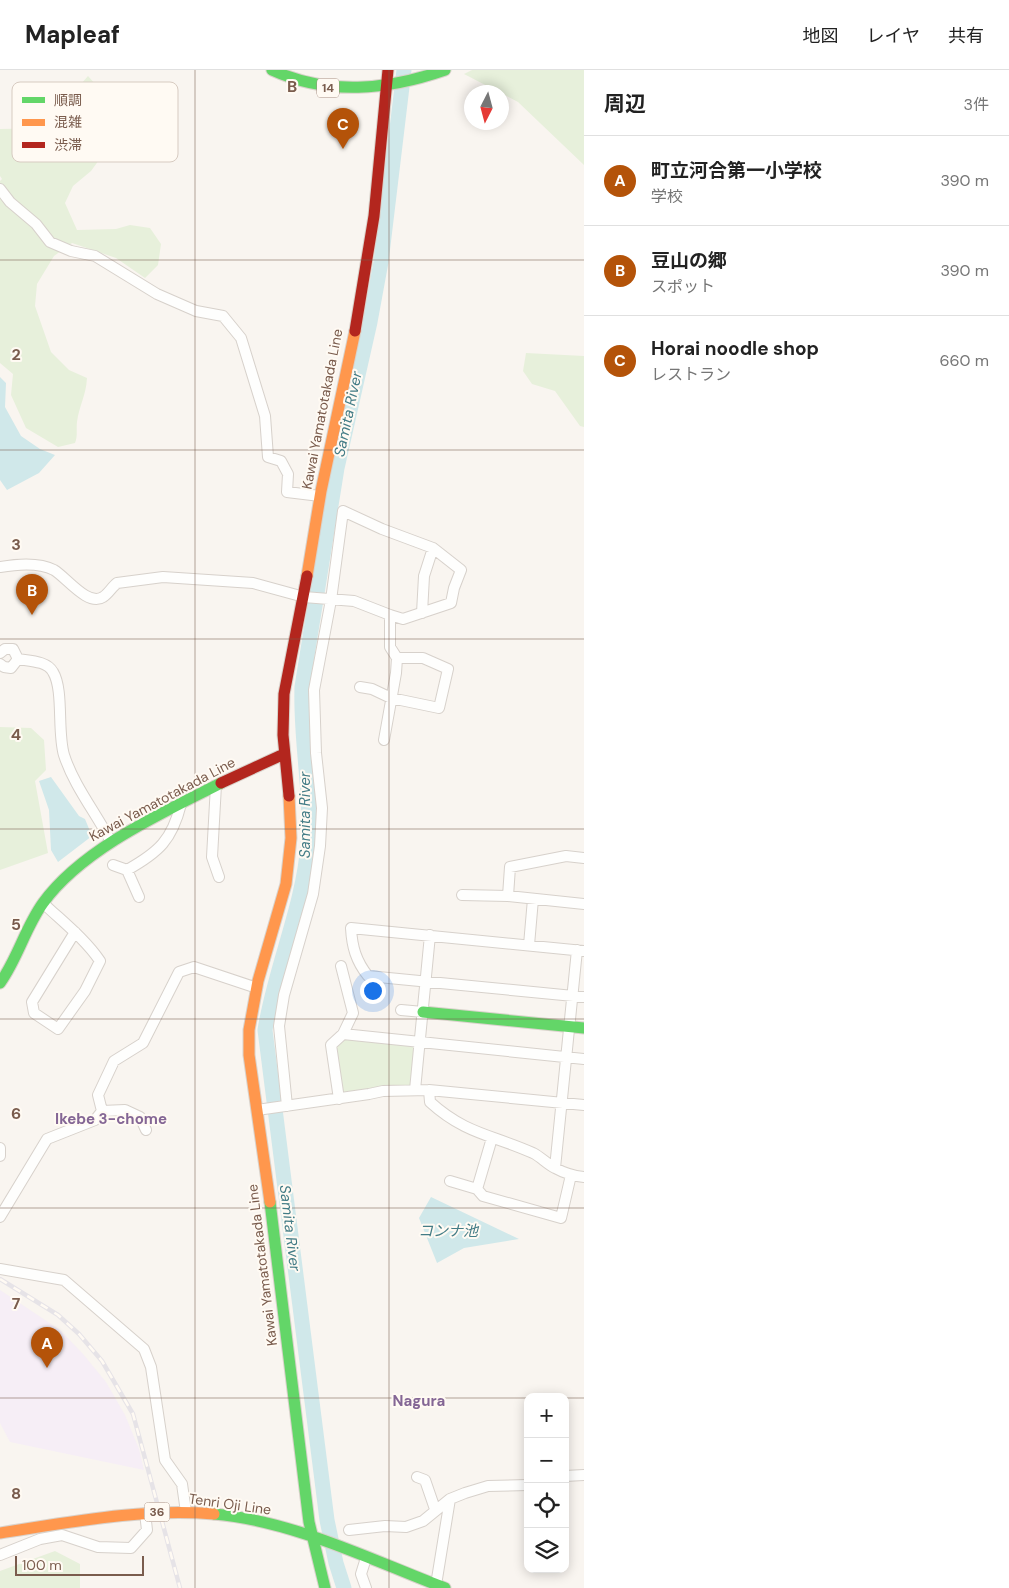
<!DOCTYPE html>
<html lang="ja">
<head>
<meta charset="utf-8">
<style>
  :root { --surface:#fff; --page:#f6f6f6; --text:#222; --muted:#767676; --line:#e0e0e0; --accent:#b45309 }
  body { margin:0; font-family:"DM Sans","Noto Sans JP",sans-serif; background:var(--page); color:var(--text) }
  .controls { position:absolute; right:15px; bottom:15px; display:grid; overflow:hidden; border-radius:10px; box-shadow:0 2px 12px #0003 }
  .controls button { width:45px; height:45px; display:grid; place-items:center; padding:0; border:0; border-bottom:1px solid var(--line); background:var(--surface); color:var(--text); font:25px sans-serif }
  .compass { position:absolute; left:464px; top:15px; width:45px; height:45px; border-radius:50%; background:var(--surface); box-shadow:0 2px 12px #0003; rotate:186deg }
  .scale { position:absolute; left:15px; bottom:12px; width:129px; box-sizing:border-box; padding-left:5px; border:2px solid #7a5c4d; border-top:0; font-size:14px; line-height:18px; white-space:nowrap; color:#7a5c4d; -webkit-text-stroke:4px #fffaf3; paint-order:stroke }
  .you { position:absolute; left:372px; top:920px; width:18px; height:18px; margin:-12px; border:4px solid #fff; border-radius:50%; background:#1a73e8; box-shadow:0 0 0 8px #1a73e833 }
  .badge { display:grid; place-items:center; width:32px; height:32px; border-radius:50%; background:var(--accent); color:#fff; font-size:16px; font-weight:700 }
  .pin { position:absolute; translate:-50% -41px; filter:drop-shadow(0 1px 2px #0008) }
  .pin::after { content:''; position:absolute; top:26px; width:18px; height:15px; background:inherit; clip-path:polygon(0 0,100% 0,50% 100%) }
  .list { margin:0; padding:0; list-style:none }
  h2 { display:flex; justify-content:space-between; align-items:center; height:65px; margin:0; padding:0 20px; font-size:21px }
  h2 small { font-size:16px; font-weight:400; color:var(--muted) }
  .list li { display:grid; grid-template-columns:32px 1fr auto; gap:15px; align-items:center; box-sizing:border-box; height:90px; padding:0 20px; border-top:1px solid var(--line) }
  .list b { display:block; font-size:19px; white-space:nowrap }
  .list p { margin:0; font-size:16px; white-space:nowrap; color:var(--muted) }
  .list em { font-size:16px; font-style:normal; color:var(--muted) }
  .icon { flex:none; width:28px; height:28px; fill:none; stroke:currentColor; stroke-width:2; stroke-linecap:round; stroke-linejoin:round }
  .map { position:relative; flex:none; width:584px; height:1518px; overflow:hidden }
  header { display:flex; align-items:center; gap:30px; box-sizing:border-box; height:70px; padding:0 25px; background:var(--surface); border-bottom:1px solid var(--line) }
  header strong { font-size:24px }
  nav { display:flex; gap:28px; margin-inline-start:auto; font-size:18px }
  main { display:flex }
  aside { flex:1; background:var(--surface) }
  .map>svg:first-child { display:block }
  .education { fill:#f6eef6 }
  .green { fill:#e7f0db }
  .water { fill:#d0e8ea }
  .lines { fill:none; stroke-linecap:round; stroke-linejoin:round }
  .river { stroke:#d0e8ea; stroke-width:15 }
  .street-casing { stroke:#d7d1cb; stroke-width:12 }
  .fast-casing { stroke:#d9d2cb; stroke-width:13 }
  .slow-casing { stroke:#d9d2cb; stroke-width:13 }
  .jam-casing { stroke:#d9d2cb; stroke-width:13 }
  .street { stroke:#fefefd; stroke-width:10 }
  .fast { stroke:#63d668; stroke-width:11 }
  .slow { stroke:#ff974d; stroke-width:11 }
  .jam { stroke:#b3261e; stroke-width:11 }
  .rail-casing { stroke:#e6e3e7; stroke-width:4.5 }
  .rail { stroke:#fffaf3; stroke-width:2.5; stroke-dasharray:8; stroke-linecap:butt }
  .grid { fill:none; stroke:#7a5c4d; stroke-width:1; stroke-opacity:0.55 }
  .labels { text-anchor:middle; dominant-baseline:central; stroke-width:4; stroke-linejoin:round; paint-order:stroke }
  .shield { fill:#fffaf3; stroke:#a28b7f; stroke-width:1 }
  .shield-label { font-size:12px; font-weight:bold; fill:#7a5c4d }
  .street-label { font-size:14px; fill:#7a5c4d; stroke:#fffaf3 }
  .water-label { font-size:15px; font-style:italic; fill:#437c86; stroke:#fffaf3 }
  .neighbourhood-label { font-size:15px; font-weight:bold; fill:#846695; stroke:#fffaf3 }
  .key { fill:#fffaf3; stroke:#d7cbc1; stroke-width:1 }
  .key-label { font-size:14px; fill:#7a5c4d }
  .grid-label { font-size:16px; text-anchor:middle; font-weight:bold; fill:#7a5c4d; stroke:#fffaf3; stroke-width:4; stroke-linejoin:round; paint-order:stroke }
</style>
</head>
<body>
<header>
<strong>Mapleaf</strong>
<nav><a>地図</a><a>レイヤ</a><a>共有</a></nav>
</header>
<main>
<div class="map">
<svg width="584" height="1518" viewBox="0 0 584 1518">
  <rect width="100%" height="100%" fill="#f9f5f0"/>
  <!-- education -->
  <path class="education" d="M0,1220l60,40 23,24 23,28 19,33 14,34 5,21 -134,-28 -10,-19z"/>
  <!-- green -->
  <path class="green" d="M472,0h112v95l-66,-63 -54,-28z
    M88,6l16,18 14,40 -27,37 -18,15 -8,17 12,27 39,-1 14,-4 20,3 11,16 -3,21 -13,13 -29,-20 -44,-15 -18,13 -17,28 -2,22 16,46 18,18 18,8c-1,18 -8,28 -10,44 -1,8 1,13 -2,21l-17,4 -32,-19 -15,-33 2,-21 -13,-11v-182l2,-2 -2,-3v-47l49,-1c14,-18 23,-35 39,-52z
    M526,283l58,3v71l-4,-1 -25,-35 -23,-7 -9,-13z
    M0,657l31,1 13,12 2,30 -11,11 13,72 -48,17z
    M341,969l70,6 4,4 -3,36 -6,3 -59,6 -5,-4 -7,-41z
    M55,1481l25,13v24h-80v-17z"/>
  <!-- water -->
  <path class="water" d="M0,307l6,6 -1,24 16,29 19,13 15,6 -16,18 -32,17 -7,-10z
    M51,707l28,39 6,3 7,17 -34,26 -7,-12 -2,-40 -10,-29z
    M431,1127l88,42 -55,9 -27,15 -18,-45z"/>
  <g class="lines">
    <!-- river -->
    <path class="river" d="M344,1518l-8,-25 -9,-43 -62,-490c10,-63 38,-122 43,-186 4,-52 -8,-105 -6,-157l35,-219 33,-146 11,-60 23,-192"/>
    <!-- street casing -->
    <g class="street-casing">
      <path id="street" d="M0,119l10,13 26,22 14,18 21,9 24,5 62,38 39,17 27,5 18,22 24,78 3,41 13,4 7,13 -1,18 33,4
        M0,497c17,-3 39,-5 54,3 12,7 34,37 49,27 5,-3 9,-10 14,-14l46,-6 90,6 51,14 50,4 36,14v32l7,11 -1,15 -12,67
        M422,543l2,-37 9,-28
        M0,583l5,-4h8l5,10 -7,9 -7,-1 -4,-3
        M18,589c12,2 29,2 35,13 11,18 4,60 11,83 10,31 32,58 47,87
        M360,617l12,2 19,9 48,10 9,-39 -25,-11h-26
        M216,715l-4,72 7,20
        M584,788l-18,-2 -56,11 -2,29 76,8
        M113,795l14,5
        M462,825l46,1
        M139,827l-12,-27c32,-18 45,-30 54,-66
        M43,833c20,19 42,36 57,58l-15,30 -27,38 -24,-16 -2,-11 43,-70
        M529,875l4,-46
        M584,881l-233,-23c1,19 5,33 17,48l216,21
        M341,896l12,47 -10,21
        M401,940l22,2
        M415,1020l15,-155
        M429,1020l1,12c35,32 63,33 103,51 8,4 14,11 22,15 9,5 19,8 29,9
        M339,1029l-8,-54 12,-11 241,25
        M287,1036l-8,-80 5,-31 29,-101 7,-48 2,-38 -6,-55 -2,-63 17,-90 12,-89 39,18 51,19 28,22 -7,18 -3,15 -48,16 -13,-4
        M257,1040l112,-16 14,-3 46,-1 155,15
        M102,1041l23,-1 15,7 6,13
        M492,1068l-15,51 6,7 78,22 10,-43
        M0,1078v8
        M555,1098l22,-218
        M450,1111l27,8
        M0,1147l47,-78 48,-19 7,-9 -4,-16 16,-34 29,-18 36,-71 15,-5 63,21
        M0,1199l64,11 80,69 7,18 14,93 17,24 4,28
        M565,1406l19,-1
        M417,1407l8,3 10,29
        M349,1460l36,-4 21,1 17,-6 27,-22 15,-6 23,-7 40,-1
        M0,1485l40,-16 22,-4 36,12 33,1 16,-18 -2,-17
        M366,1488l-5,16 5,14
        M436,1515l14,-86"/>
    </g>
    <!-- fast casing -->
    <g class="fast-casing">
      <path id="fast" d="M272,0c57,26 115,20 173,0
        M0,913c18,-25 25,-55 43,-80 39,-54 119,-90 178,-120
        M423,942l161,16
        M270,1132l39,320 16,66
        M214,1444c80,7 157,46 231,74"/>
    </g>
    <!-- slow casing -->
    <g class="slow-casing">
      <path id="slow" d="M307,506l14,-85 34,-160
        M270,1132l-21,-147v-25l9,-49 28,-97 5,-46 -2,-42
        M0,1463c72,-11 142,-25 214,-19"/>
    </g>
    <!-- jam casing -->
    <g class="jam-casing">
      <path id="jam" d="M355,261l19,-115 14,-146
        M221,713l63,-29
        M289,726l-6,-61 1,-41 23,-118"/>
    </g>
    <!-- street -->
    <use href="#street" class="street"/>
    <!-- fast -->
    <use href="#fast" class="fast"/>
    <!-- slow -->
    <use href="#slow" class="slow"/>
    <!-- jam -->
    <use href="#jam" class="jam"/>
    <!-- rail casing -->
    <g class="rail-casing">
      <path id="rail" d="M0,1209l58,36 21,19 23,27 31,53 47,174"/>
    </g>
    <!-- rail -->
    <use href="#rail" class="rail"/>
  </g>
  <!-- grid -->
  <path class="grid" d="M195,0v1518M389,0v1518M0,190h584M0,380h584M0,569h584M0,759h584M0,949h584M0,1138h584M0,1328h528M565,1328h19"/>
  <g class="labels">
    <!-- shield labels -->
    <g class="shield">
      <rect x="317" y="8.5" width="22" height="19" rx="4"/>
      <rect x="144.5" y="1432.5" width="25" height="19" rx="4"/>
    </g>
    <g class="shield-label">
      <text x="328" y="18">14</text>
      <text x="157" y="1442">36</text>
    </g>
    <!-- street labels -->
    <g class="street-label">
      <text transform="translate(322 339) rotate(-79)">Kawai Yamatotakada Line</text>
      <text transform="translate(162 729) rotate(-28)">Kawai Yamatotakada Line</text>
      <text transform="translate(262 1195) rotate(-97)">Kawai Yamatotakada Line</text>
      <text transform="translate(230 1434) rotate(8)">Tenri Oji Line</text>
    </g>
    <!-- water labels -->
    <g class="water-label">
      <text transform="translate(348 344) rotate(-78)">Samita River</text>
      <text transform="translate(305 745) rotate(-90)">Samita River</text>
      <text transform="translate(290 1158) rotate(83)">Samita River</text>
      <text x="448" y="1161">コンナ池</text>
    </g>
    <!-- neighbourhood labels -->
    <g class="neighbourhood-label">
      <text x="111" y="1049">Ikebe 3-chome</text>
      <text x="419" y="1331">Nagura</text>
    </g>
  </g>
  <!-- legend -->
  <rect x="12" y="12" width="166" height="80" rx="8" class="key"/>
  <rect x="22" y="27" width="23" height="6" fill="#63d668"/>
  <rect x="22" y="49" width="23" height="7" fill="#ff974d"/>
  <rect x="22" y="72" width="23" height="6" fill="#b3261e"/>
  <g class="key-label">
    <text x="54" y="35">順調</text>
    <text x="54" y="57">混雑</text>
    <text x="54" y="80">渋滞</text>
  </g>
  <g class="grid-label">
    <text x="292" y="22">B</text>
    <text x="16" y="290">2</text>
    <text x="16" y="480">3</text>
    <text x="16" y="670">4</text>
    <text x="16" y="860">5</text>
    <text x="16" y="1049">6</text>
    <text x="16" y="1239">7</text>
    <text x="16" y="1429">8</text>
  </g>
</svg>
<div class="controls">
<button>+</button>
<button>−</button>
<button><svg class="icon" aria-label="locate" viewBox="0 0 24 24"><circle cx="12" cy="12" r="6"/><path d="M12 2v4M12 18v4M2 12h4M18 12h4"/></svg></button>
<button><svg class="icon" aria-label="layers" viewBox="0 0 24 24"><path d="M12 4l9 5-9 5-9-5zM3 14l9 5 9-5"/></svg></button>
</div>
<svg class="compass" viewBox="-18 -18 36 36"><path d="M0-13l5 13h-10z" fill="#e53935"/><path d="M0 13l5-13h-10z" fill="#767676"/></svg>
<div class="scale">100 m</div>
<div class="you"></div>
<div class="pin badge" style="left:47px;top:1298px">A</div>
<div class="pin badge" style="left:32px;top:545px">B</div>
<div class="pin badge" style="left:343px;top:79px">C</div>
</div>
<aside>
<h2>周辺<small>3件</small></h2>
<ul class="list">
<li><span class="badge">A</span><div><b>町立河合第一小学校</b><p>学校</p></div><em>390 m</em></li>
<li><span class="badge">B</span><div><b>豆山の郷</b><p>スポット</p></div><em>390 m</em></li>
<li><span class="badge">C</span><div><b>Horai noodle shop</b><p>レストラン</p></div><em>660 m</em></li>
</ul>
</aside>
</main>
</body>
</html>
